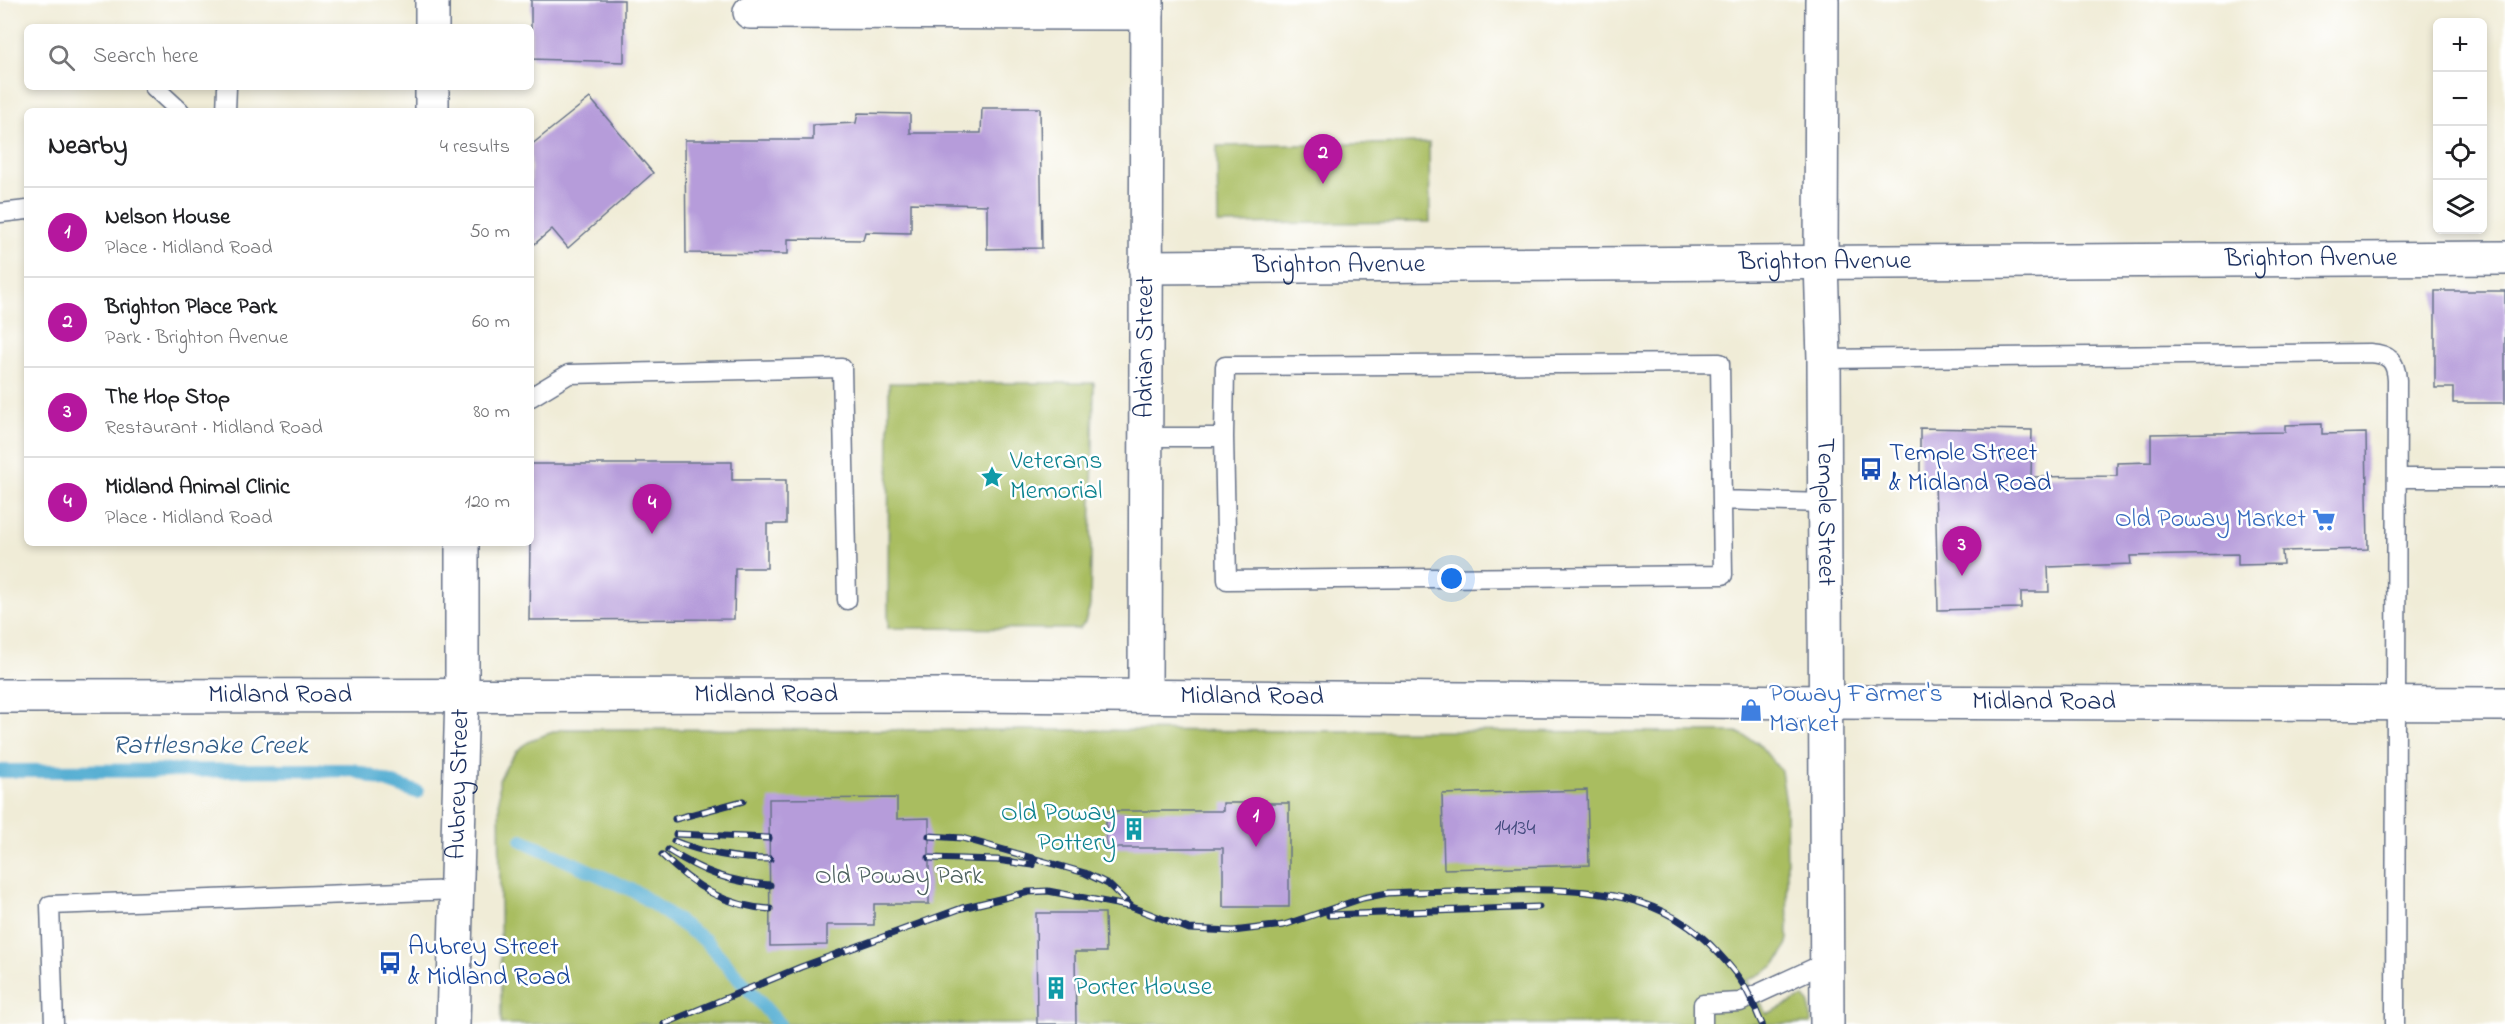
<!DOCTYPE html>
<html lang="en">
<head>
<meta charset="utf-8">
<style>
  :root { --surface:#fff; --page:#f2f2f2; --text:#202124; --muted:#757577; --line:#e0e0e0; --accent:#b5179e }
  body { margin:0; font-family:"Indie Flower",sans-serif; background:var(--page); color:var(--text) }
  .controls { position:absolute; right:18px; top:18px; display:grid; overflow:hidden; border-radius:9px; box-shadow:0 3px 9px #0003 }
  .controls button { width:54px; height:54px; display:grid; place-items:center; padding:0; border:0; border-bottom:2px solid var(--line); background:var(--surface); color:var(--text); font:30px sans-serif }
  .you { position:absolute; left:1452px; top:579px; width:21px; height:21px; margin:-15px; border:4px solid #fff; border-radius:50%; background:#1a73e8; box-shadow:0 0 0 9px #1a73e833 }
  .badge { display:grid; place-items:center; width:39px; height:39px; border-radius:50%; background:var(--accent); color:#fff; font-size:20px; font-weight:700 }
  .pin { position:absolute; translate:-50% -50px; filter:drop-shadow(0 2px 3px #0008) }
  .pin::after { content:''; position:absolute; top:32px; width:21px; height:18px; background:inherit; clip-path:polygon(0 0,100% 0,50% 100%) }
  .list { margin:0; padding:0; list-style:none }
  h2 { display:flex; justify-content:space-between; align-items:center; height:78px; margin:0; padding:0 24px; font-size:26px }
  h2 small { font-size:20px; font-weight:400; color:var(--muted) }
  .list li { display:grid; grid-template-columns:39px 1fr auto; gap:18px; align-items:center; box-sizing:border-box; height:90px; padding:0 24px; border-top:2px solid var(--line) }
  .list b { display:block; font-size:22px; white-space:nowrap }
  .list p { margin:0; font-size:20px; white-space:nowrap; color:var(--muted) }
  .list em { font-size:20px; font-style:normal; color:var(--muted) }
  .icon { flex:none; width:33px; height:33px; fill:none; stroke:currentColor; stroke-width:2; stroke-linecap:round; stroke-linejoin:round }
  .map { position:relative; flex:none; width:2505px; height:1024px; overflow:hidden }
  .search { position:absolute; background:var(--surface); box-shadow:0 3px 9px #0003; left:24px; top:24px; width:510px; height:66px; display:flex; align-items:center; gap:15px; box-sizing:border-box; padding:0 21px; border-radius:9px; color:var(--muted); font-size:22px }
  .panel { position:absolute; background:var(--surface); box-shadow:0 3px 9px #0003; left:24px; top:108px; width:510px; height:438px; border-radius:9px }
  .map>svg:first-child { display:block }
  .green { fill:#a9bd61; stroke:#627660; stroke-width:1.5 }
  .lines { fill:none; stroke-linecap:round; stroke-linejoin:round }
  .stream { stroke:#56afd3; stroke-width:14 }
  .building { fill:#b69cda }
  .lane-casing { stroke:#667188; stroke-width:21 }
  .street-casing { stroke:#667188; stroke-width:36 }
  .secondary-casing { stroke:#667188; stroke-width:36 }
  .lane { stroke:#fff; stroke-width:18 }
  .street { stroke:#fff; stroke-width:33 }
  .secondary { stroke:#fff; stroke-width:33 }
  .rail-casing { stroke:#1b2f5e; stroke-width:7 }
  .rail { stroke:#fff; stroke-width:4.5; stroke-dasharray:14; stroke-linecap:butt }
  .labels { text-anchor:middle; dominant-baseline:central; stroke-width:5; stroke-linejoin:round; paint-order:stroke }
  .number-label { font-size:22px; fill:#424a7d }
  .street-label { font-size:26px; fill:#1b2f5e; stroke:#fff }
  .transit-label { font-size:26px; fill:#164399; stroke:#fff; text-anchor:start }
  .culture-label { font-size:26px; fill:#0d838f; stroke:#fff; text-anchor:start }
  .shop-label { font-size:26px; fill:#366cbe; stroke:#fff; text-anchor:end }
  .park-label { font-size:26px; fill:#4d615f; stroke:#fff }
  .water-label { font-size:27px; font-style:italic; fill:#305c87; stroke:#fff }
</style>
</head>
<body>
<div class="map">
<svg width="2505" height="1024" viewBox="0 0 2505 1024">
  <rect width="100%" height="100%" fill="#fff"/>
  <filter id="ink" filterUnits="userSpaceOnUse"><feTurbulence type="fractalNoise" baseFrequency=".0167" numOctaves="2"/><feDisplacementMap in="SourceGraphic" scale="12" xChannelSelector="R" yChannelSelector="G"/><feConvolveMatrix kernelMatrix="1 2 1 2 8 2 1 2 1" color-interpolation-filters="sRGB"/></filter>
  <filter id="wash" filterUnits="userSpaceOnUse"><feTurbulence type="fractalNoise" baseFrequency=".008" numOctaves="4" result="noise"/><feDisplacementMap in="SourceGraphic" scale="24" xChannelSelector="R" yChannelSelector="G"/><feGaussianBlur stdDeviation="1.35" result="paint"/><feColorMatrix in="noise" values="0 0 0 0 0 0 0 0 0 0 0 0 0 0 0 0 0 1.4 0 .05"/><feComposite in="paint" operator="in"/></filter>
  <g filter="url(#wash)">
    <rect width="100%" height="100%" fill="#f0ecd7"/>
    <!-- green -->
    <path class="green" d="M1429,143l1,79 -212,2 -1,-78z
      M889,383h205l-4,223 -5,16 -6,7 -191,-1z
      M563,729l1174,3 21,11 23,28 5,33 2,135c-5,24 -19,33 -41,41l20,34 36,-17 7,7 1,20h-1310l-2,-244c19,-37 25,-39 64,-51z"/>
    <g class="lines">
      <!-- stream -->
      <path class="stream" d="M0,771l353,-1 64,22
        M522,840l114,52 70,49 73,83"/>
    </g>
    <g id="blocks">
      <!-- building -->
      <path class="building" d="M531,0h93v62l-93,-3z
        M590,98l63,75 -85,75 -16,-19 -21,18v-102z
        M982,108h58l2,140 -55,1v-44l-76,-2v30l-46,-1 -2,8 -75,-1v15l-102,-1 -1,-113h128v-15l43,-2 2,-10 52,1v19h71z
        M2435,291h70v112h-52v-15h-18z
        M2322,424v10l44,-1 2,116 -86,2 1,13 -45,1v-11l-108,2 1,8 -83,3 1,25h-28v16l-83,2 -3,-132h-15v-50l112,2 -1,47 86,-1v-13l34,-1v-28l134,-2v-7z
        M636,462h96v18h54v44h-19v44h-32l-1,51 -205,1 2,-156h105z
        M1587,790l2,75 -145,4 -2,-75z
        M897,798v21l32,-1v86h-55v21h-47v20l-57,1 -1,-147z
        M1223,803h66v104h-66v-59h-117v-37h117z
        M1036,913h69l1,39h-31l1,72h-39z"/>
    </g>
  </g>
  <g filter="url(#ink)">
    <use href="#blocks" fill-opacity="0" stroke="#667188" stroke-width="1.5"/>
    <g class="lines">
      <!-- lane casing -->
      <g class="lane-casing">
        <path id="lane" d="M154,87l26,24
          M226,111l1,-24
          M0,213l27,-3
          M1824,359l546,-6c19,1 26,8 27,27l-2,644
          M531,397l38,-23 273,-6 5,232
          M1145,437h79l1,-71 495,-3 3,212 -496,5 -3,-143
          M2397,478h108
          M1722,500l103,3
          M54,1024l-4,-119 406,-15
          M1703,1024v-20l37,-2 87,-40"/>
      </g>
      <!-- street casing -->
      <g class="street-casing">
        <g id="street">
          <path d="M432,0v27"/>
          <path id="s1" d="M1822,0l-1,262 3,97 3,665"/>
          <path d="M750,12l397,1"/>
          <path d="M432,87v24"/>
          <path id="s2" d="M1145,267l1360,-9"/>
          <path d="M462,543v151"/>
          <path id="s3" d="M1145,695l2,-695"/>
        </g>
      </g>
      <!-- secondary casing -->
      <g class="secondary-casing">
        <g id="secondary">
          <path id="s4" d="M0,696l966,-1 860,7 679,2"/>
          <path id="s5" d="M453,1024l9,-330"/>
        </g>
      </g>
      <!-- lane -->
      <use href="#lane" class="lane"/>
      <!-- street -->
      <use href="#street" class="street"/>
      <!-- secondary -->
      <use href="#secondary" class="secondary"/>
      <!-- rail casing -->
      <g class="rail-casing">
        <path id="rail" d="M675,819l68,-18
          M676,834l93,4
          M929,836l33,2 123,35 23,11 24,23
          M674,841c32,13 61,18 96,18
          M668,850c35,22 60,32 102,35
          M662,855c32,31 62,51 108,54
          M929,858l68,2 36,5
          M1329,915l210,-8
          M664,1024l137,-57 161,-59 67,-16 19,-1 84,16 57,22 44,2 51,-6 79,-27 25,-5c41,-2 82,-2 123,-3 79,-1 153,1 209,65 11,12 22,25 29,40 5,9 8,19 13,29"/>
      </g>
      <!-- rail -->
      <use href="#rail" class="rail"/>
    </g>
  </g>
  <!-- icons -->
  <defs>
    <g id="bus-bare" transform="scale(1.8)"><path d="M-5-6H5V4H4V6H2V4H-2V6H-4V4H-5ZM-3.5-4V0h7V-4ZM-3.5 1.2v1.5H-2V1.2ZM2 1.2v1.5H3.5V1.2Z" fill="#1a4fb4" stroke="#fff" stroke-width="2.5" paint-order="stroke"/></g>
    <g id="sight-bare" transform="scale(1.8)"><path d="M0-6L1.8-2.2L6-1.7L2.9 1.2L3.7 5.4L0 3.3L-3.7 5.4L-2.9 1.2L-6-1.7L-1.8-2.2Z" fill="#0f9aa8" stroke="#fff" stroke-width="2.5" paint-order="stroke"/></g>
    <g id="supermarket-bare" transform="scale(1.8)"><path d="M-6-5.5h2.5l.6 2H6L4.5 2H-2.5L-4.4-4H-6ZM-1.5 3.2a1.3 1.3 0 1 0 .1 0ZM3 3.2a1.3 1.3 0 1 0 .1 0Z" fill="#3f7fe0" stroke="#fff" stroke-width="2.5" paint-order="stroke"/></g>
    <g id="shop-bare" transform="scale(1.8)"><path d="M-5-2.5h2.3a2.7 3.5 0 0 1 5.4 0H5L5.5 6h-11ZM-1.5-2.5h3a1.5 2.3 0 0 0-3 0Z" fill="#3f7fe0" stroke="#fff" stroke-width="2.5" paint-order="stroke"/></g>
    <g id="building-bare" transform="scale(1.8)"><path d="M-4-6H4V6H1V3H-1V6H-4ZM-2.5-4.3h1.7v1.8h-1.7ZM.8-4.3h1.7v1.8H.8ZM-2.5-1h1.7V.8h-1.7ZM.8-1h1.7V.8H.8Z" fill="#0f9aa8" stroke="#fff" stroke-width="2.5" paint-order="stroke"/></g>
  </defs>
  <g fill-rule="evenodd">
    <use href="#bus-bare" x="1871" y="469"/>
    <use href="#sight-bare" x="992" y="477"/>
    <use href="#supermarket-bare" x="2324" y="520"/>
    <use href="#shop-bare" x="1751" y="710"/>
    <use href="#building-bare" x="1134" y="829"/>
    <use href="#bus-bare" x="390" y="963"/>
    <use href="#building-bare" x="1056" y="988"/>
  </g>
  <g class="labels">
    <!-- number labels -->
    <g class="number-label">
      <text x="1515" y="829">14134</text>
    </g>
    <!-- street labels -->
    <g class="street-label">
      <text stroke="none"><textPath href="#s2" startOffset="1166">Brighton Avenue</textPath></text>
      <text stroke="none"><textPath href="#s2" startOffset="680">Brighton Avenue</textPath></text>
      <text stroke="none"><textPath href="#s2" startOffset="194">Brighton Avenue</textPath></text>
      <text stroke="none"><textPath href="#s3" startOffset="348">Adrian Street</textPath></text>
      <text stroke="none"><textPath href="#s1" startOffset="512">Temple Street</textPath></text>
      <text stroke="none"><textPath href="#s4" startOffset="280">Midland Road</textPath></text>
      <text stroke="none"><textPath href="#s4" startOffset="766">Midland Road</textPath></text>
      <text stroke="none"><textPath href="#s4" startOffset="1252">Midland Road</textPath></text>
      <text stroke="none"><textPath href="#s4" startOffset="2044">Midland Road</textPath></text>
      <text stroke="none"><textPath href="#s5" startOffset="240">Aubrey Street</textPath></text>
    </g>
    <!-- transit labels -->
    <g class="transit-label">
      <text x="1889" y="454">Temple Street<tspan x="1889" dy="30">&amp; Midland Road</tspan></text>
      <text x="408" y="948">Aubrey Street<tspan x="408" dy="30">&amp; Midland Road</tspan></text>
    </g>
    <!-- culture labels -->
    <g class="culture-label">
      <text x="1010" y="462">Veterans<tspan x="1010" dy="30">Memorial</tspan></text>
      <text x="1116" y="814" text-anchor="end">Old Poway<tspan x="1116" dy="30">Pottery</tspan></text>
      <text x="1074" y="988">Porter House</text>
    </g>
    <!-- shop labels -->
    <g class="shop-label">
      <text x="2306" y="520">Old Poway Market</text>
      <text x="1769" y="695" text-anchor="start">Poway Farmer's<tspan x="1769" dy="30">Market</tspan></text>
    </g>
    <!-- park labels -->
    <g class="park-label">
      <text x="899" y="877">Old Poway Park</text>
    </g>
    <!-- water labels -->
    <g class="water-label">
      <text x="210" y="746">Rattlesnake Creek</text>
    </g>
  </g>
</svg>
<div class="controls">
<button>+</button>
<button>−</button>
<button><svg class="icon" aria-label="locate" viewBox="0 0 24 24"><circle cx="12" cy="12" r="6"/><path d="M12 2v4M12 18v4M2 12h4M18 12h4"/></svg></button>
<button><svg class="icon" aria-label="layers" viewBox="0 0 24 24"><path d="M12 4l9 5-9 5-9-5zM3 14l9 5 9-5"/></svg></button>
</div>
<div class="you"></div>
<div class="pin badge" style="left:1256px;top:847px">1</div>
<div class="pin badge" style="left:1323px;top:184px">2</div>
<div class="pin badge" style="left:1962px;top:576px">3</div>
<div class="pin badge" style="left:652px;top:534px">4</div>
<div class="search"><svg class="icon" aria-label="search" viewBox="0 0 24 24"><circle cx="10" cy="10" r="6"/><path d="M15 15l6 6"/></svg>Search here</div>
<section class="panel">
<h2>Nearby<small>4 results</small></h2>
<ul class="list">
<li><span class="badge">1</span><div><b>Nelson House</b><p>Place · Midland Road</p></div><em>50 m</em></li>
<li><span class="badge">2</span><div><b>Brighton Place Park</b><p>Park · Brighton Avenue</p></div><em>60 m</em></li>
<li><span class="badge">3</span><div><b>The Hop Stop</b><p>Restaurant · Midland Road</p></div><em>80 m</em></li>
<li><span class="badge">4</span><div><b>Midland Animal Clinic</b><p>Place · Midland Road</p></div><em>120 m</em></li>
</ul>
</section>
</div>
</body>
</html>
